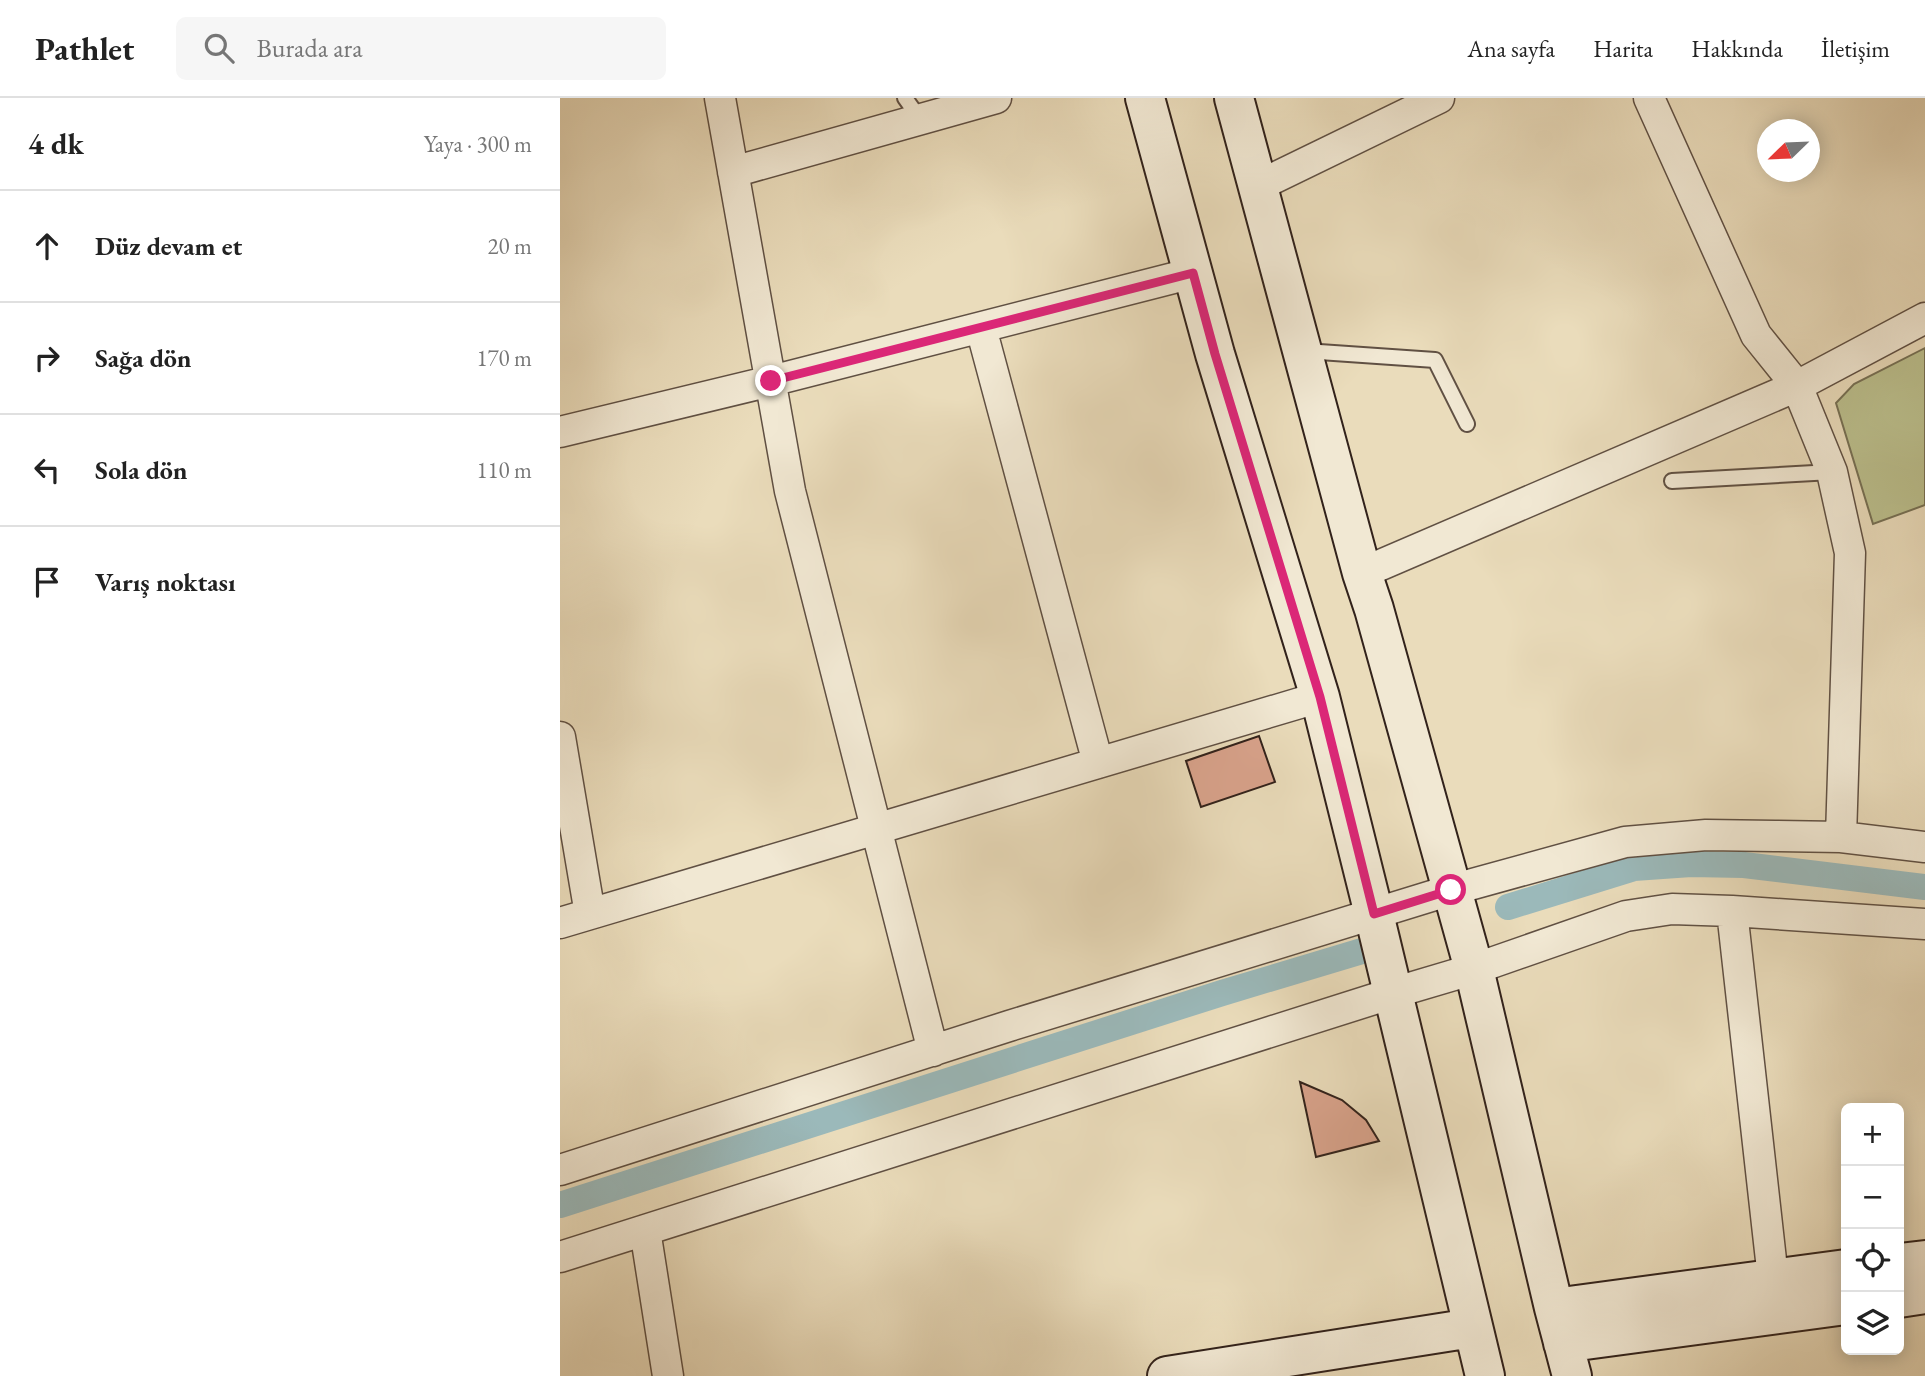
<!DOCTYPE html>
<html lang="tr">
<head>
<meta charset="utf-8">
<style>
  :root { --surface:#fff; --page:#f6f6f6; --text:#222; --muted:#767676; --line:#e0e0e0 }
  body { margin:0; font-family:"EB Garamond",serif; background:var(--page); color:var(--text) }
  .controls { position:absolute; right:21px; bottom:21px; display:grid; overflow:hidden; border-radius:10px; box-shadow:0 4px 18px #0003 }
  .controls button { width:63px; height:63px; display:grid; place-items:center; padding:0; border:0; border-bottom:2px solid var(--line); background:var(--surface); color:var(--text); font:35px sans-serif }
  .compass { position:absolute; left:1197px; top:21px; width:63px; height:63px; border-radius:50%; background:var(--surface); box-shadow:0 4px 18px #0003; rotate:247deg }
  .stop { position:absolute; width:21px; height:21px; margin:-16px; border:5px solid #db2777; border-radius:50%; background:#fff }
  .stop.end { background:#db2777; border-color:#fff; box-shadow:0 2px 7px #0008 }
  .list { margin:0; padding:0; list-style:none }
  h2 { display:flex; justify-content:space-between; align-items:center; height:91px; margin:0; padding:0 28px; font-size:30px }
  h2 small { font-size:23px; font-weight:400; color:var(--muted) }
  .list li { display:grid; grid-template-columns:46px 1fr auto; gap:21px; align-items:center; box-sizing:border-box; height:112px; padding:0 28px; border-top:2px solid var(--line) }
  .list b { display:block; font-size:26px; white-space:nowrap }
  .list em { font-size:23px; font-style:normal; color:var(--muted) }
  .icon { flex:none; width:38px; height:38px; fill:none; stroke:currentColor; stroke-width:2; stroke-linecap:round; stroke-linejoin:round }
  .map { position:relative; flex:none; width:1365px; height:1278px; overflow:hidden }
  header { display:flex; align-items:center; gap:42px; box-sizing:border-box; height:98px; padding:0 35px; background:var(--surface); border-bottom:2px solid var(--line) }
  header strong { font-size:33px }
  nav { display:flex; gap:38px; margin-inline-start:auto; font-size:24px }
  .search { width:490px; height:63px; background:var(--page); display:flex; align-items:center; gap:18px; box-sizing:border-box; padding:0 24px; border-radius:10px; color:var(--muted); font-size:26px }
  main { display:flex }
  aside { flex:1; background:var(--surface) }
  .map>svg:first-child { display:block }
  .green { fill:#bbbf8d; stroke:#767054; stroke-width:2 }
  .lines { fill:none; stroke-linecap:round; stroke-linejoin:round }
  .canal { stroke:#9bb9ba; stroke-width:26 }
  .building { fill:#d9a38c; stroke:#32221b; stroke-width:2 }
  .lane-casing { stroke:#605043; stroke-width:18 }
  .street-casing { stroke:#605043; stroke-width:33 }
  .secondary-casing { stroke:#32221b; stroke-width:42 }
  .lane { stroke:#f1e8d3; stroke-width:14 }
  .street { stroke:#f1e8d3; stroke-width:30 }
  .secondary { stroke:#f1e8d3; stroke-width:38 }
  .route { stroke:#db2777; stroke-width:9 }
</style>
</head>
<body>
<header>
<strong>Pathlet</strong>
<div class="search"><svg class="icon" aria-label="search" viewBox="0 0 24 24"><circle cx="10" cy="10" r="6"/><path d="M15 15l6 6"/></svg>Burada ara</div>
<nav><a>Ana sayfa</a><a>Harita</a><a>Hakkında</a><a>İletişim</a></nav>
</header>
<main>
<aside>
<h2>4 dk<small>Yaya · 300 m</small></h2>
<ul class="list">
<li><svg class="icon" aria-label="ahead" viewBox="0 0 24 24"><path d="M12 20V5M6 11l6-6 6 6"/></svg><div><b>Düz devam et</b></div><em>20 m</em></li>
<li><svg class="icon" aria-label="right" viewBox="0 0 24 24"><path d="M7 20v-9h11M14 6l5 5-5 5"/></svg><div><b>Sağa dön</b></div><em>170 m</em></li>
<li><svg class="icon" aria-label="left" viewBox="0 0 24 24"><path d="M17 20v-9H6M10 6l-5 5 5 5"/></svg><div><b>Sola dön</b></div><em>110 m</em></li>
<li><svg class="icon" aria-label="arrive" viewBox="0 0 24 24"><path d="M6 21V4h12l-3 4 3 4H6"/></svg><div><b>Varış noktası</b></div></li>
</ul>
</aside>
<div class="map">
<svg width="1365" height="1278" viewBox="0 0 1365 1278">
  <rect width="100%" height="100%" fill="#eadcbb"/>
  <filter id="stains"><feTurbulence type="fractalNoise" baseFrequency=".00286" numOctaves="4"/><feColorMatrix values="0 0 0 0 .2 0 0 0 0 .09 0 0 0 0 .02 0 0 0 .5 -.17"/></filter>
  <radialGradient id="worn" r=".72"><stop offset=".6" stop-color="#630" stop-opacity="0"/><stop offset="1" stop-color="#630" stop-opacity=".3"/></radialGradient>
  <!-- green -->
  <path class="green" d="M1365,250v157l-52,19 -37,-121 18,-19z"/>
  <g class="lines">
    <!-- canal -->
    <path class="canal" d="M948,809l126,-39 57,-4 53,1 181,22
      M0,1107l662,-212 140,-42"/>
  </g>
  <!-- building -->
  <path class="building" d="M699,638l16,46 -74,25 -15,-46z
    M740,984l42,18 24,20 13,21 -63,16z"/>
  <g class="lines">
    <!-- lane casing -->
    <g class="lane-casing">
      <path id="lane" d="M345,0l15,21
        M745,253l130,9 32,64
        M1112,383l160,-9"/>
    </g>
    <!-- street casing -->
    <g class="street-casing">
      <path id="street" d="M160,0l70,393 143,560
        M1089,0l107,237 41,51 35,86 18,81 -9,284
        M173,74l263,-74
        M698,88l181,-88
        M421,230l117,435
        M0,334l211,-51 422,-108
        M802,475l435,-187 128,-68
        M0,639l30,177
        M1172,813l41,367
        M0,825l760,-226
        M0,1072l449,-144 442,-136 174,-48 81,-7 69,1 66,1 84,10
        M85,1132l23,146
        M0,1159l833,-264 81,-24 152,-53 46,-7 60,2 193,13"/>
    </g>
    <!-- secondary casing -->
    <g class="secondary-casing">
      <path id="secondary" d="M585,0l70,256 105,343 54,217 111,462
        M674,0l128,475 12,36 100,360 80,339 18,68
        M1339,1165l26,-3
        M1339,1200l26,-4
        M994,1210l292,-39
        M1003,1245l283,-38
        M607,1278l305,-48"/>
    </g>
    <!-- lane -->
    <use href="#lane" class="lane"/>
    <!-- street -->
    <use href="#street" class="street"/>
    <!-- secondary -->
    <use href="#secondary" class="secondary"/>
  </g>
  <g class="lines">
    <!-- route -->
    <path class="route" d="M211,283l422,-108 22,81 105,343 54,217 77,-24"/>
  </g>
  <rect width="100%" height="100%" filter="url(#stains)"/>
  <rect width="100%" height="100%" fill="url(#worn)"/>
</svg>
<div class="controls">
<button>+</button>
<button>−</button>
<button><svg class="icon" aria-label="locate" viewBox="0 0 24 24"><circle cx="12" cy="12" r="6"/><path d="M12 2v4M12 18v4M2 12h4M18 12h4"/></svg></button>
<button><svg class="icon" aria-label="layers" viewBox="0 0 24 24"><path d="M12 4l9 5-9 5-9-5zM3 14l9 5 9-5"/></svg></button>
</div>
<svg class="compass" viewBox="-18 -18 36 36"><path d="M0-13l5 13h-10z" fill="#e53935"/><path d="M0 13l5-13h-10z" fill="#767676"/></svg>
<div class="stop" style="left:891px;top:792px"></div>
<div class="stop end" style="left:211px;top:283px"></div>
</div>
</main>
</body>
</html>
